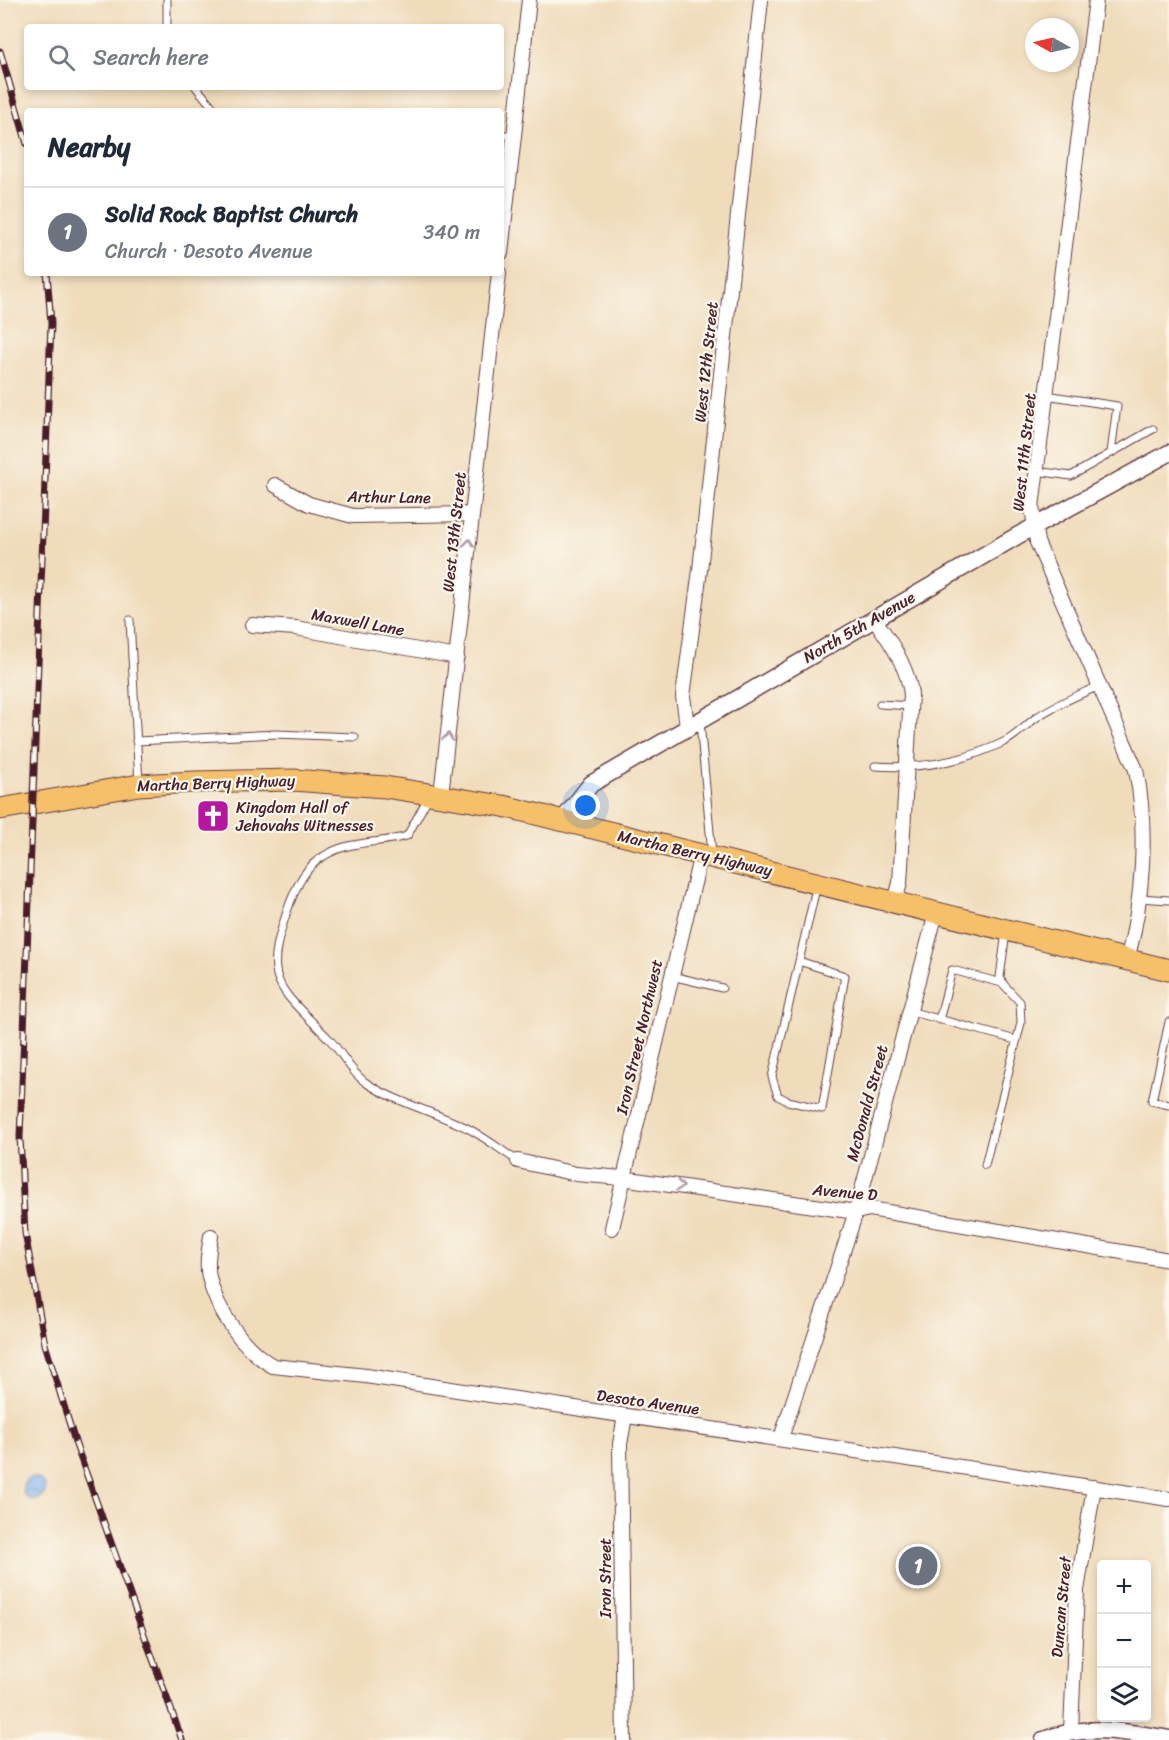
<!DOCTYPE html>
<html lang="en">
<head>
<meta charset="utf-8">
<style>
  :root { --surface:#fff; --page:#f6f6f7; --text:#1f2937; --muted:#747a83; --line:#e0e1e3; --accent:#111827 }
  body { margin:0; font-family:Sriracha,sans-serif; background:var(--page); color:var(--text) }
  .controls { position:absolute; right:18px; bottom:18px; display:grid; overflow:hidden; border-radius:6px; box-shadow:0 3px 9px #0003 }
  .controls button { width:54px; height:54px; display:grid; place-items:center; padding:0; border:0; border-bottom:2px solid var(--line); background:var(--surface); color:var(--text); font:30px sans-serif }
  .compass { position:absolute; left:1025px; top:18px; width:54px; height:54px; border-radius:50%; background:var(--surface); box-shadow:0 3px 9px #0003; rotate:278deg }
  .you { position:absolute; left:586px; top:806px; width:21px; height:21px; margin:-15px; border:4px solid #fff; border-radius:50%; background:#1a73e8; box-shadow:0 0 0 9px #1a73e833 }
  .badge { display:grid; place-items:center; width:39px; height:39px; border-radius:50%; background:var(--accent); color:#fff; font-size:20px; font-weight:700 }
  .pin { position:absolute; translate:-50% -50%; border:3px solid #fff; box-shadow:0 2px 6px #0006 }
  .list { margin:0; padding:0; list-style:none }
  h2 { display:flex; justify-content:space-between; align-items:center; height:78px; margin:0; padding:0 24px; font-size:26px }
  h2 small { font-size:20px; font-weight:400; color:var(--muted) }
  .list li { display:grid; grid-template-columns:39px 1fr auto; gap:18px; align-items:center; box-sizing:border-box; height:90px; padding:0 24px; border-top:2px solid var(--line) }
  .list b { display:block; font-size:22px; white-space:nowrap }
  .list p { margin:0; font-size:20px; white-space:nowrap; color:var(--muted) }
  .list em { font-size:20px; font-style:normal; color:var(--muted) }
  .icon { flex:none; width:33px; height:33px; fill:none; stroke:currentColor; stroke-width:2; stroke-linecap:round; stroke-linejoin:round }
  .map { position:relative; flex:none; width:1169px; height:1740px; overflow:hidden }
  .search { position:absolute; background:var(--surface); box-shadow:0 3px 9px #0003; left:24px; top:24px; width:480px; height:66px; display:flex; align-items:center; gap:15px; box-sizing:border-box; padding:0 21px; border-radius:6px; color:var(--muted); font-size:22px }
  .panel { position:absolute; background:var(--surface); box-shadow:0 3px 9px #0003; left:24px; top:108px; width:480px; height:168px; border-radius:6px }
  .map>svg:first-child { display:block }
  .water { fill:url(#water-waves); stroke:#686a8e; stroke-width:1.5 }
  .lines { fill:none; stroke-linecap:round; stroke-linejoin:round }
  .service-casing { stroke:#633b41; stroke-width:9 }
  .minor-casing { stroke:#633b41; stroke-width:16 }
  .tertiary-casing { stroke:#633b41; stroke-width:19 }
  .primary-casing { stroke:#633b41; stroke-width:23 }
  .service { stroke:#fff; stroke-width:7 }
  .minor { stroke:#fff; stroke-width:14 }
  .tertiary { stroke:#fff; stroke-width:16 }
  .primary { stroke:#f6c06b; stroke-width:21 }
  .rail-casing { stroke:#4a1f2b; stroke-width:7 }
  .rail { stroke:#fbf7ec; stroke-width:4.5; stroke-dasharray:14; stroke-linecap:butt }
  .oneway { stroke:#ae9aa0 }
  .labels { text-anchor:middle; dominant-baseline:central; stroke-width:4.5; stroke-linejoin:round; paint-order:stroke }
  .street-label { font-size:16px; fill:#4a1f2b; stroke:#fbf7ec }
  .poi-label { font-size:16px; fill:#4a1f2b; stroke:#fbf7ec; text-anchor:start }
</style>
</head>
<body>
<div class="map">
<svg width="1169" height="1740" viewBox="0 0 1169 1740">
  <defs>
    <pattern id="water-waves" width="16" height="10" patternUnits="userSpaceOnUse" patternTransform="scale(1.5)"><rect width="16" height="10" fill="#86b5f0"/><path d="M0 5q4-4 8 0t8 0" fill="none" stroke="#7093c3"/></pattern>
  </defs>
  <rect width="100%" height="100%" fill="#fbf7ec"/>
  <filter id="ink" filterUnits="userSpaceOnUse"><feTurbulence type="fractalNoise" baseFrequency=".0167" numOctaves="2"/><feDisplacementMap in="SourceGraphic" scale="12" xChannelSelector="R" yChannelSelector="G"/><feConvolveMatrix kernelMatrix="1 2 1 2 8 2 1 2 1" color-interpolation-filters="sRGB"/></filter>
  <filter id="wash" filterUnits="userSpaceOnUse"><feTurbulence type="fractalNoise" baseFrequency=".008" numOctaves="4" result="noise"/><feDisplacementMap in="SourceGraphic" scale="24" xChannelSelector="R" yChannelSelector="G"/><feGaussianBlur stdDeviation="1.35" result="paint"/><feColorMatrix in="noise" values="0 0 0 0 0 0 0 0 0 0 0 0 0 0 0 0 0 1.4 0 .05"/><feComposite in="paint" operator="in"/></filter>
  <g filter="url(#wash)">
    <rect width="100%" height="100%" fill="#f0dcbb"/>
    <!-- water -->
    <path class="water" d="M23 1489a11 11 0 1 1 22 0a11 11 0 1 1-22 0Z"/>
  </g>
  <g filter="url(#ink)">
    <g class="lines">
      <!-- service casing -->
      <g class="service-casing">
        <path id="service" d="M167,0v27
          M196,87l20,24
          M501,135h13
          M1046,395l71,11 -6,47
          M1037,471l34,5 82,-47
          M130,620l9,163
          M880,704l30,2
          M700,722l12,132
          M136,741l140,-7 79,3
          M875,766c45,3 88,-4 129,-24 12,-6 22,-17 33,-25 19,-13 41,-22 62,-31
          M428,798l-21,38c-28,8 -58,4 -83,20 -18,10 -27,29 -34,47 -29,81 -14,81 40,137 13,14 19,30 35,42 27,19 73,31 104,47 17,9 33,22 49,32
          M1139,898l30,2
          M799,961l46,15 -23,133 -34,-8 -10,-5 -6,-19 45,-193
          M672,976l50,12
          M909,1011l107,29
          M939,1020l13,-50 50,13
          M1169,1022l-17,79 17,4
          M985,1165l36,-142 -1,-21 -16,-17 -4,-8 6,-45"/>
      </g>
      <!-- minor casing -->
      <g class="minor-casing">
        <path id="minor" d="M1096,0l-64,507 5,35 99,228c12,58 7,132 -9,190
          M501,253l28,-253
          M275,485l34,19 44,12 119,-2
          M874,619c16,21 34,48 37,75l-11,189 -5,18
          M252,625l44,3 161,29
          M687,726l-4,-30 17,-126 61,-570
          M441,795l58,-522
          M518,1161l58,13 46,4 234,34 14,-3 299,51
          M612,1228l89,-374
          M211,1236c-2,13 -5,28 -2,41 7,33 35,73 64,89l93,10 803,123
          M781,1438l75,-226 80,-299
          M1071,1731l6,-141 17,-103
          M624,1740l-4,-296 5,-28"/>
      </g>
      <!-- tertiary casing -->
      <g class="tertiary-casing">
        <path id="tertiary" d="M563,820l28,-36 426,-248 152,-83
          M1044,1740c42,-17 82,-8 125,-1"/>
      </g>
      <!-- primary casing -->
      <g class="primary-casing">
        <path id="primary" d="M0,809l139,-24 55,-3 99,-2 92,7 118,19 666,164"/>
      </g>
      <!-- service -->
      <use href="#service" class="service"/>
      <!-- minor -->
      <use href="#minor" class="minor"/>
      <!-- tertiary -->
      <use href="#tertiary" class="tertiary"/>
      <!-- primary -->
      <use href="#primary" class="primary"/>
      <!-- rail casing -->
      <g class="rail-casing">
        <path id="rail" d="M0,51l27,93
          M47,273l4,50 -31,814 5,96 20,111 31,101 106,295"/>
      </g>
      <!-- rail -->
      <use href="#rail" class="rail"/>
    </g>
    <!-- one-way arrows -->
    <defs><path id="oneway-chevron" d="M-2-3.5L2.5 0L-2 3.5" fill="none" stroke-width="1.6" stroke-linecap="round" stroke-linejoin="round" transform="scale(1.5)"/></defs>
    <g class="oneway">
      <use href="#oneway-chevron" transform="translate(469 543) rotate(-84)"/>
      <use href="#oneway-chevron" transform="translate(448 737) rotate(-83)"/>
      <use href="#oneway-chevron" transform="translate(680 1186) rotate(8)"/>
    </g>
  </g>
  <!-- icons -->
  <defs>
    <g id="church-square" transform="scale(1.725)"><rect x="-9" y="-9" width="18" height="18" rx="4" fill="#b5179e" stroke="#fbf7ec"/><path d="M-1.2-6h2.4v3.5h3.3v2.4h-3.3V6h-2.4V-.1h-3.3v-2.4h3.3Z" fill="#fff"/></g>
  </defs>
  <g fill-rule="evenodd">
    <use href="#church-square" x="213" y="816"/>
  </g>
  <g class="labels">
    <!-- street labels -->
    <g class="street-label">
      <text transform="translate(706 362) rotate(-84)">West 12th Street</text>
      <text transform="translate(1024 452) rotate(-84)">West 11th Street</text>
      <text transform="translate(389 497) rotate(1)">Arthur Lane</text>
      <text transform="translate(454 532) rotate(-84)">West 13th Street</text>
      <text transform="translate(358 622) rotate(10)">Maxwell Lane</text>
      <text transform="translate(859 627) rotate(-30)">North 5th Avenue</text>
      <text transform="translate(216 783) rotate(-2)">Martha Berry Highway</text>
      <text transform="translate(695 853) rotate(13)">Martha Berry Highway</text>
      <text transform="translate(639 1037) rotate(-77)">Iron Street Northwest</text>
      <text transform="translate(867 1103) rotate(-75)">McDonald Street</text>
      <text transform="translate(845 1192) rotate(5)">Avenue D</text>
      <text transform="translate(648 1402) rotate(8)">Desoto Avenue</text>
      <text transform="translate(605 1578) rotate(-90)">Iron Street</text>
      <text transform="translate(1061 1607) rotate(-85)">Duncan Street</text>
    </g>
    <!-- poi labels -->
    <g class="poi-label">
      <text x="236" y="807">Kingdom Hall of<tspan x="236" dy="18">Jehovahs Witnesses</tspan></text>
    </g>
  </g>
</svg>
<div class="controls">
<button>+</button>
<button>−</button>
<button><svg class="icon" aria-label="layers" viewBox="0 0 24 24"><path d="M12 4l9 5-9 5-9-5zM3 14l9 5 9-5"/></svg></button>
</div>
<svg class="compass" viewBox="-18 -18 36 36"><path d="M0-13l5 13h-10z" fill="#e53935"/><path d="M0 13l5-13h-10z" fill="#747a83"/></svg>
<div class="you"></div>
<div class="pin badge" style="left:918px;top:1566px;background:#6b7280">1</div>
<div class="search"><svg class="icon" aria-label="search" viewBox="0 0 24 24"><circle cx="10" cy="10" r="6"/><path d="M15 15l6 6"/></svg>Search here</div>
<section class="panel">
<h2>Nearby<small></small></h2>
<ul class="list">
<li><span class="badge" style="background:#6b7280">1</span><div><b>Solid Rock Baptist Church</b><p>Church · Desoto Avenue</p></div><em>340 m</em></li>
</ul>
</section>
</div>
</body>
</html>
